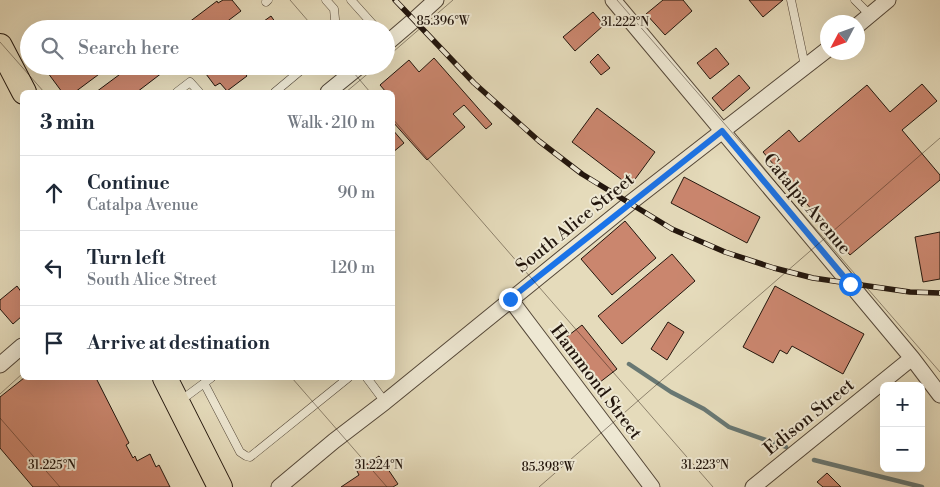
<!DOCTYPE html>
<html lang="en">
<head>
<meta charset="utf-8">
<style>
  :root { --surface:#fff; --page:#f2f2f3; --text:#1f2937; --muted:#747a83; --line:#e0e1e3 }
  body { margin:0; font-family:"Libre Bodoni",serif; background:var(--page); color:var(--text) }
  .controls { position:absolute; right:15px; bottom:15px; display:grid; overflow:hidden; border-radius:8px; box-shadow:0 5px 20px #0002 }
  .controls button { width:45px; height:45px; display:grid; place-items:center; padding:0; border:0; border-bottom:1px solid var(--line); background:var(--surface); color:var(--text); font:25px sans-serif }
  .compass { position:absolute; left:820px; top:15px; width:45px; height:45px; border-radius:50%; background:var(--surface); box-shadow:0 5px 20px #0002; rotate:229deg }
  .stop { position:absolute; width:15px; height:15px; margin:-11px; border:4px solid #1a73e8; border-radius:50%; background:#fff }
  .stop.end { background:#1a73e8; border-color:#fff; box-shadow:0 1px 5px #0008 }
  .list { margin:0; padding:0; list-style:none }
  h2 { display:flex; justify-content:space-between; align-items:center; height:65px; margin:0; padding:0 20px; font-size:21px }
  h2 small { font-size:16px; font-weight:400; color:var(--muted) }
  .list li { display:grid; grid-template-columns:32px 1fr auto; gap:15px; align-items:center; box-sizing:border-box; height:75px; padding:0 20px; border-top:1px solid var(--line) }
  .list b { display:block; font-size:19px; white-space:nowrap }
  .list p { margin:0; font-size:16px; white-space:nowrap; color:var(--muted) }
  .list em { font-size:16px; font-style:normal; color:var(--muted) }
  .icon { flex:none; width:28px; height:28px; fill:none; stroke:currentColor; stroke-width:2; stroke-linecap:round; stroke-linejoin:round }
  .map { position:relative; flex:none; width:940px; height:487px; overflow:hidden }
  .search { position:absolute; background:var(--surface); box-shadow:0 5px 20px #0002; left:20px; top:20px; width:375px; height:55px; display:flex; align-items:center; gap:12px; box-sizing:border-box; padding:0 18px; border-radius:28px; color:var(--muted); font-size:19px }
  .panel { position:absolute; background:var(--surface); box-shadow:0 5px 20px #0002; left:20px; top:90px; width:375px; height:290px; border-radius:8px }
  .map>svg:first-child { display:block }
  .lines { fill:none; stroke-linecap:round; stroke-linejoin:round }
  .stream { stroke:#697873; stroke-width:4.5 }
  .building { fill:#ca866e; stroke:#23160d }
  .lane-casing { stroke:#544738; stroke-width:9 }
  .street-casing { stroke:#544738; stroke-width:17 }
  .primary-casing { stroke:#23160d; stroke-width:26 }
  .lane { stroke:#eee8d3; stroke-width:8 }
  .street { stroke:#eee8d3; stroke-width:15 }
  .primary { stroke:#e5dbbb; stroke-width:24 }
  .rail-casing { stroke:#23160d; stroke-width:5.5 }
  .rail { stroke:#eee8d3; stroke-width:4; stroke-dasharray:11; stroke-linecap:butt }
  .route { stroke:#1a73e8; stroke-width:6 }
  .ticks { fill:none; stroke:#23160d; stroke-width:1; stroke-opacity:0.45 }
  .labels { text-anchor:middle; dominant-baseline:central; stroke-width:4; stroke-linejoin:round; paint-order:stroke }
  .street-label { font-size:18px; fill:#23160d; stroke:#eee8d3 }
  .ticks-label { font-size:12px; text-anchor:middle; fill:#23160d; stroke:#eee8d3; stroke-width:4; stroke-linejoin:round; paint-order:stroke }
</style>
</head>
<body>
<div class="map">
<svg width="940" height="487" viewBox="0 0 940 487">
  <rect width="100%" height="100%" fill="#e5dbbb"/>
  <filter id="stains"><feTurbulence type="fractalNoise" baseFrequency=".004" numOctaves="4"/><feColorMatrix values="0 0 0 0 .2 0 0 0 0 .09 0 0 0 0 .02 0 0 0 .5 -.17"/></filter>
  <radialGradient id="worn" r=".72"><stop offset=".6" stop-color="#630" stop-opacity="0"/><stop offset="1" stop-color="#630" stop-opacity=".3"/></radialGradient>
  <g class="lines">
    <!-- stream -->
    <path class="stream" d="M629,364l42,28 33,17 25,18 57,20
      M814,460l108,27"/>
  </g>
  <!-- building -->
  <path class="building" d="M223,0h9l9,11 -16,12 5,6h-50l37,-28 1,2z
    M663,0h20l9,11 -27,24 -19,-21z
    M749,0h34l-20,17z
    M593,12l11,13 -29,26 -12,-14z
    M271,16l9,13h-27z
    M716,48l13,16 -19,15 -13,-16z
    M598,54l12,14 -9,7 -11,-13z
    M434,58l58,66 -6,5 -22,-24 -11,9 12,13 -38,33 -35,-39v-29h-6l-6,-7 29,-25 10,12z
    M48,66h62l-35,26h-13l-17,-23z
    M131,66h40l-34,26h-41z
    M200,66h42l-2,2 7,8 -20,15 -7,-8 -5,3z
    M739,75l11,13 -27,23 -11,-13z
    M922,84l15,17 -35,29 38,45v5l-90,75 -87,-103 26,-22 10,12 68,-57 23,27z
    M597,108l58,44 -25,34 -58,-44z
    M392,129l12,14 -12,10z
    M684,177l76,40 -13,26 -76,-40z
    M625,221l31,37 -44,37 -31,-36z
    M940,232v47l-17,3 -8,-45z
    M672,254l23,27 -73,63 -24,-28z
    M17,286l5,7v23l-9,8 -13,-15v-9z
    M775,286l89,48 -21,40 -51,-28 -5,8 -7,-4 -7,13 -30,-16z
    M668,322l16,10 -17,28 -16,-11z
    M582,325l35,44 -22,17 -35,-44z
    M24,378h74h-2l33,65 -3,2 7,13 2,-2 2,5 13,-7 6,13 3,-2 11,22h-137l-33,-39v-51z
    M379,456l19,28 -5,3h-52l18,-12 -2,-4z
    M827,473l14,14h-18l-6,-5z"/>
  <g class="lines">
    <!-- lane casing -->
    <g class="lane-casing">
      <path id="lane" d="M326,0l8,9 2,20
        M351,0l26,29
        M791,0l14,66
        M855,0l15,15
        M266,2l2,-2
        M177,92l13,-10 9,10
        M275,92l31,-26
        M367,378l18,24
        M204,383l36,69 6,4 4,1 98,-79
        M180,401l31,-23"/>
    </g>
    <!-- street casing -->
    <g class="street-casing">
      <path id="street" d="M613,0l299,358 28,37
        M858,25l30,-25
        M386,44l28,-24 22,-20
        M328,92l32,-26
        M510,299l142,188
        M0,365l22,-19
        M279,487l55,-46 51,-39 245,-199 198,-154
        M753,487l159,-129"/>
    </g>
    <!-- primary casing -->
    <g class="primary-casing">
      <path id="primary" d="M0,46l24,46
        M165,378l55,109"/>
    </g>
    <!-- lane -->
    <use href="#lane" class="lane"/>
    <!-- street -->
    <use href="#street" class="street"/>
    <!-- primary -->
    <use href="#primary" class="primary"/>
    <!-- rail casing -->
    <g class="rail-casing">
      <path id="rail" d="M395,0l79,83 65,58 43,33 90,55 53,23 49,16 39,10 97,14 30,1"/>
    </g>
    <!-- rail -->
    <use href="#rail" class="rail"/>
  </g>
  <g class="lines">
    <!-- route -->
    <path class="route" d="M510,299l212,-168 128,153"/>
  </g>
  <!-- ticks -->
  <path class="ticks" d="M290,0l25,29M617,0l323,372M0,42l44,50M386,58l67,-58M348,66l22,26M346,92l31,-26M392,118l321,369M292,378l95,109M0,394l22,-20M0,418l60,69M539,487l401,-349"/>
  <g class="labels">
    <!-- street labels -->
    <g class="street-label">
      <text transform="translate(807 204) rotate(50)">Catalpa Avenue</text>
      <text transform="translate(575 223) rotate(-39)">South Alice Street</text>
      <text transform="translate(596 382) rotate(53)">Hammond Street</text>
      <text transform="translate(809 417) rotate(-39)">Edison Street</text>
    </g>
  </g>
  <g class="ticks-label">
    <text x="443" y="25">85.396°W</text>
    <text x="625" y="26">31.222°N</text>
    <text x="52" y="469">31.225°N</text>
    <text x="379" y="469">31.224°N</text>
    <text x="705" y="469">31.223°N</text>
    <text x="548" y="471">85.398°W</text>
  </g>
  <rect width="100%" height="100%" filter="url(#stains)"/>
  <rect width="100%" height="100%" fill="url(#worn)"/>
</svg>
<div class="controls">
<button>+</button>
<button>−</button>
</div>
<svg class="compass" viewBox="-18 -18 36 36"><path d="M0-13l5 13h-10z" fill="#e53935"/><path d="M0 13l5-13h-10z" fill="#747a83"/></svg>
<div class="stop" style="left:850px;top:284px"></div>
<div class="stop end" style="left:510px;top:299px"></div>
<div class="search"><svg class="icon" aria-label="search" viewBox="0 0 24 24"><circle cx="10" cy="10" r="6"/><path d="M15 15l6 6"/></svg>Search here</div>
<section class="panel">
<h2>3 min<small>Walk · 210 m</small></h2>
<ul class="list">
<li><svg class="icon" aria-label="ahead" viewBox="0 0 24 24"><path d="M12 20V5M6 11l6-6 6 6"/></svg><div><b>Continue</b><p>Catalpa Avenue</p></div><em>90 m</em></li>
<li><svg class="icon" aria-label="left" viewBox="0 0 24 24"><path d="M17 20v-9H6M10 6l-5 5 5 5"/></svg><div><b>Turn left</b><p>South Alice Street</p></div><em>120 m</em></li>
<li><svg class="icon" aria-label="arrive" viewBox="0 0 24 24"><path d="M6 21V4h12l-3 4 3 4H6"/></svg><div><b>Arrive at destination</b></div></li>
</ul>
</section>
</div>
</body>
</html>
